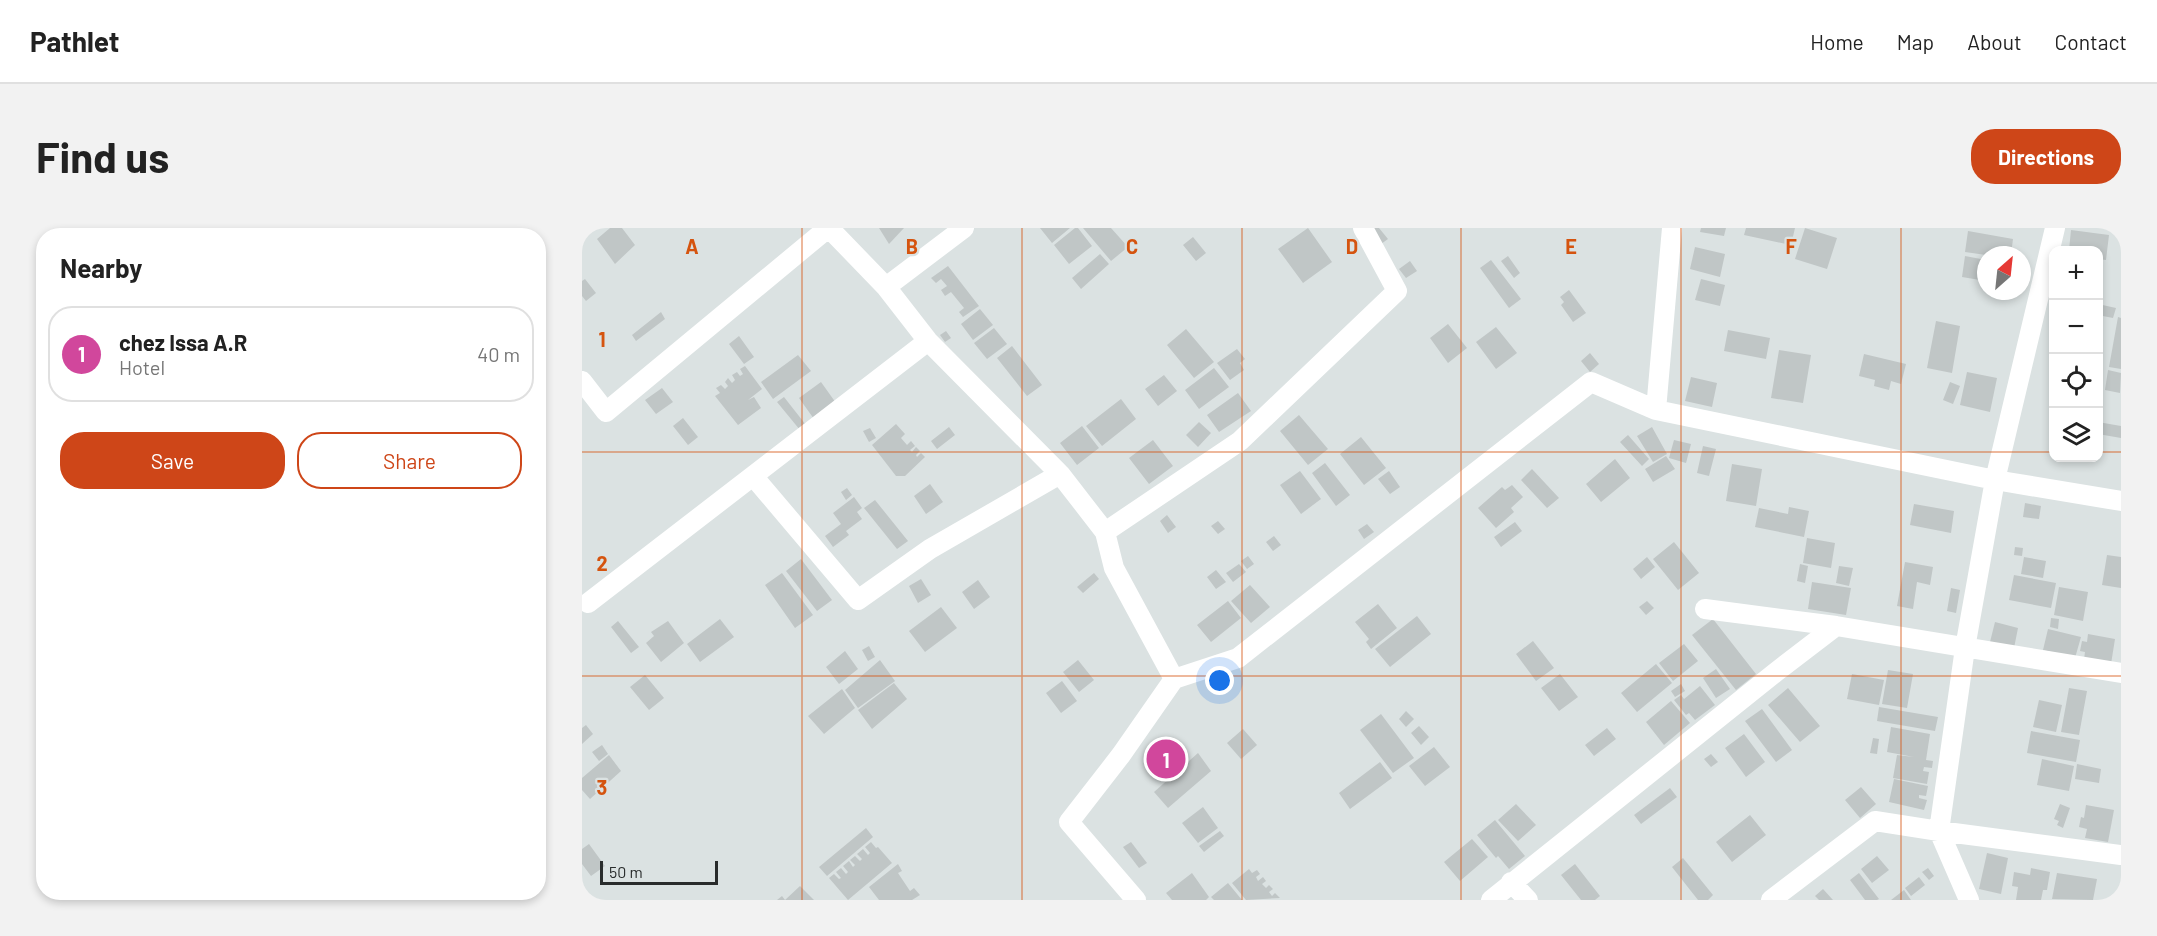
<!DOCTYPE html>
<html lang="en">
<head>
<meta charset="utf-8">
<style>
  :root { --surface:#fff; --page:#f2f2f2; --text:#222; --muted:#767676; --line:#e0e0e0; --accent:#ce4618 }
  body { margin:0; font-family:Barlow,sans-serif; background:var(--page); color:var(--text) }
  .controls { position:absolute; right:18px; top:18px; display:grid; overflow:hidden; border-radius:12px; box-shadow:0 3px 9px #0003 }
  .controls button { width:54px; height:54px; display:grid; place-items:center; padding:0; border:0; border-bottom:2px solid var(--line); background:var(--surface); color:var(--text); font:30px sans-serif }
  .compass { position:absolute; left:1395px; top:18px; width:54px; height:54px; border-radius:50%; background:var(--surface); box-shadow:0 3px 9px #0003; rotate:27deg }
  .scale { position:absolute; left:18px; bottom:15px; width:118px; box-sizing:border-box; padding-left:6px; border:3px solid #292c2c; border-top:0; font-size:16px; line-height:21px; white-space:nowrap; color:#292c2c; -webkit-text-stroke:4px #dbe2e2; paint-order:stroke }
  .you { position:absolute; left:638px; top:453px; width:21px; height:21px; margin:-15px; border:4px solid #fff; border-radius:50%; background:#1a73e8; box-shadow:0 0 0 9px #1a73e833 }
  .badge { display:grid; place-items:center; width:39px; height:39px; border-radius:50%; background:var(--accent); color:#fff; font-size:20px; font-weight:700 }
  .pin { position:absolute; translate:-50% -50%; border:3px solid #fff; box-shadow:0 2px 6px #0006 }
  .list { margin:0; padding:0; list-style:none }
  h2 { display:flex; justify-content:space-between; align-items:center; height:78px; margin:0; padding:0 24px; font-size:26px }
  h2 small { font-size:20px; font-weight:400; color:var(--muted) }
  .list li { display:grid; grid-template-columns:39px 1fr auto; gap:18px; align-items:center; box-sizing:border-box; height:96px; margin:0 12px 12px; padding:0 12px; border:2px solid var(--line); border-radius:24px }
  .list b { display:block; font-size:22px; white-space:nowrap }
  .list p { margin:0; font-size:20px; white-space:nowrap; color:var(--muted) }
  .list em { font-size:20px; font-style:normal; color:var(--muted) }
  .actions { display:flex; gap:12px; padding:18px 24px }
  .actions a { flex:1; padding:14px 0; border:2px solid var(--accent); border-radius:24px; text-align:center; font-size:21px; color:var(--accent) }
  .actions .main { background:var(--accent); color:#fff }
  .icon { flex:none; width:33px; height:33px; fill:none; stroke:currentColor; stroke-width:2; stroke-linecap:round; stroke-linejoin:round }
  .map { position:relative; flex:none; width:1539px; height:672px; overflow:hidden; border-radius:24px }
  header { display:flex; align-items:center; gap:36px; box-sizing:border-box; height:84px; padding:0 30px; background:var(--surface); border-bottom:2px solid var(--line) }
  header strong { font-size:28px }
  nav { display:flex; gap:33px; margin-inline-start:auto; font-size:21px }
  .intro { display:flex; align-items:center; justify-content:space-between; box-sizing:border-box; height:144px; padding:0 36px }
  h1 { margin:0; font-size:42px }
  .button { padding:15px 27px; border-radius:24px; background:var(--accent); color:#fff; font-size:21px; font-weight:700 }
  main { display:flex; gap:36px; padding:0 36px }
  aside { flex:1; background:var(--surface); border-radius:24px; box-shadow:0 3px 9px #0003 }
  .map>svg:first-child { display:block }
  .building { fill:#c0c6c6 }
  .lines { fill:none; stroke-linecap:round; stroke-linejoin:round }
  .minor { stroke:#fff; stroke-width:20 }
  .grid { fill:none; stroke:#d5540f; stroke-width:1.5; stroke-opacity:0.55 }
  .grid-label { font-size:20px; text-anchor:middle; font-weight:bold; fill:#d5540f; stroke:#dbe2e2; stroke-width:4.5; stroke-linejoin:round; paint-order:stroke }
</style>
</head>
<body>
<header>
<strong>Pathlet</strong>
<nav><a>Home</a><a>Map</a><a>About</a><a>Contact</a></nav>
</header>
<div class="intro"><h1>Find us</h1><a class="button">Directions</a></div>
<main>
<aside>
<h2>Nearby<small></small></h2>
<ul class="list">
<li><span class="badge" style="background:#d1479c">1</span><div><b>chez Issa A.R</b><p>Hotel</p></div><em>40 m</em></li>
</ul>
<div class="actions"><a class="main">Save</a><a>Share</a></div>
</aside>
<div class="map">
<svg width="1539" height="672" viewBox="0 0 1539 672">
  <rect width="100%" height="100%" fill="#dbe2e2"/>
  <!-- building -->
  <path class="building" d="M28,0h12l13,17 -20,19 -18,-25z
    M297,0h25l-15,16z
    M458,0h30l-18,15z
    M493,0h3l14,18 -23,18 -15,-19z
    M501,0h28l17,19 -17,14z
    M726,0l24,34 -29,21 -25,-34z
    M787,0h10l9,11 -7,5z
    M1119,0h25l-2,8 -24,-4z
    M1164,0h49l-4,17 -47,-10z
    M1223,0l32,10 -10,31 -32,-10z
    M1489,2l38,5 -3,25 -8,-1v-9h-29z
    M1386,3l45,8 -2,16h-25l-21,-3z
    M611,9l13,16 -10,8 -13,-16z
    M1113,19l30,7 -5,23 -30,-8z
    M518,26l9,10 -28,25 -9,-11z
    M926,28l12,17 -6,5 -13,-17z
    M1383,28l21,4v21l-24,-4z
    M909,32l30,39 -12,9 -29,-40z
    M828,33l7,10 -11,7 -7,-9z
    M366,38l31,40 -16,11 -4,-5 5,-4 -13,-16 -6,4 -4,-6 6,-4 -6,-7 -5,4 -5,-5z
    M3,51l11,14 -10,8 -4,-5v-15z
    M1119,51l24,6 -5,21 -25,-6z
    M987,62l17,23 -13,9 -12,-17 3,-3 -4,-5z
    M1516,76l18,4 -3,10 -15,-3z
    M398,81l13,16 -20,15 -12,-16z
    M79,84l4,7 -29,22 -4,-6z
    M1536,89l3,1v51l-12,-2z
    M1354,93l24,5 -8,47 -25,-5z
    M866,96l19,24 -19,15 -18,-25z
    M914,99l21,26 -21,16 -20,-27z
    M412,100l13,16 -20,15 -13,-16z
    M604,101l28,33 -20,16 -27,-33z
    M1146,102l42,8 -4,21 -42,-8z
    M364,103l5,7 -6,4 -5,-7z
    M157,108l15,21 -10,7 -15,-20z
    M430,118l30,39 -15,11 -30,-38z
    M655,121l8,10 -5,4 4,7 -14,10 -13,-17z
    M1197,122l32,5 -8,48 -32,-5z
    M1008,125l9,11 -9,8 -9,-11z
    M1282,126l42,10 -5,20 -10,-3 -2,9 -15,-4 1,-6 -16,-4z
    M216,127l13,16 -38,28 -12,-17z
    M163,138l17,23 -14,11 6,-3 7,11 -23,17 -23,-29 5,-3 -4,-5 5,-3 4,4 3,-3 -3,-4 3,-4 4,5 3,-3 -3,-5 5,-3 3,4 3,-2 -3,-5z
    M632,140l15,19 -30,22 -14,-19z
    M1526,142l13,3 -1,20 -15,-3z
    M1385,144l30,6 -7,34 -30,-7z
    M582,147l13,16 -19,15 -13,-17z
    M1109,149l26,6 -5,24 -27,-6z
    M239,154l15,21 -22,16 -15,-21z
    M1368,154l10,4 -7,18 -10,-4z
    M80,160l11,14 -17,12 -11,-14z
    M656,165l13,18 -32,21 -12,-17z
    M202,169l22,28 -6,5 -23,-28z
    M539,171l15,20 -34,27 -16,-20z
    M717,187l29,34 -20,16 -28,-34z
    M101,190l15,19 -10,8 -15,-19z
    M617,194l12,11 -13,14 -12,-12z
    M1516,194l23,4v12l-23,-4z
    M314,196l9,10 -4,4 6,7 4,-4 4,5 -5,4 2,2 4,-5 4,4 -4,4 1,2 4,-4 4,4 -20,19h-9l-24,-31z
    M500,198l17,22 -22,17 -17,-22z
    M367,199l6,8 -18,14 -6,-8z
    M1070,199l15,27 -14,8 -16,-26z
    M288,200l6,10 -7,4 -6,-11z
    M1046,207l21,24 -7,7 -22,-24z
    M779,209l25,31 -22,17 -24,-31z
    M571,212l20,26 -24,18 -20,-26z
    M1092,212l17,4 -5,19 -17,-5z
    M1121,218l13,3 -7,27 -12,-3z
    M1084,228l9,13 -22,13 -8,-13z
    M1033,231l15,19 -29,24 -15,-18z
    M743,235l25,32 -14,11 -24,-33z
    M1150,236l30,5 -6,37 -30,-5z
    M950,241l27,29 -12,10 -26,-28z
    M718,243l21,28 -20,15 -21,-29z
    M807,243l11,16 -10,7 -12,-15z
    M348,256l13,18 -17,12 -12,-18z
    M930,257l11,12 -12,11 3,4 -18,16 -18,-20 24,-21 3,3z
    M265,260l5,7 -6,5 -5,-8z
    M272,269l8,11 -5,4 5,7 -16,12 3,4 -16,12 -8,-11 16,-12 -8,-11z
    M293,272l33,41 -11,8 -33,-41z
    M1443,275l16,3 -2,13 -16,-2z
    M1332,276l40,7 -3,22 -41,-8z
    M1207,279l20,4 -5,26 -49,-10 4,-19 29,6z
    M585,287l9,12 -8,6 -8,-12z
    M636,293l7,8 -7,5 -7,-8z
    M933,294l7,9 -21,16 -7,-10z
    M785,296l7,8 -10,7 -6,-9z
    M692,308l7,9 -8,6 -7,-9z
    M1225,310l28,5 -4,25 -28,-5z
    M1092,314l25,31 -21,17 -25,-31z
    M1433,319l8,1 -1,8 -8,-1z
    M1525,327l14,2v31l-19,-3z
    M666,328l6,8 -7,5 -6,-8z
    M1065,329l8,10 -14,12 -8,-10z
    M1442,329l22,4 -3,17 -22,-4z
    M219,331l31,41 -15,11 -31,-40z
    M1323,334l28,5 -3,18 -13,-3 -4,27 -16,-3z
    M657,336l7,8 -13,10 -7,-9z
    M1218,336l8,2 -3,17 -8,-2z
    M1257,338l14,2 -4,18 -13,-3z
    M634,342l10,12 -10,7 -9,-12z
    M200,345l31,42 -18,13 -30,-43z
    M512,345l5,6 -16,14 -6,-6z
    M1432,347l42,8 -5,25 -42,-8z
    M339,351l10,16 -13,8 -9,-17z
    M396,352l12,17 -16,12 -12,-17z
    M1230,354l39,6 -5,27 -38,-6z
    M668,357l20,22 -19,16 -20,-22z
    M1477,359l29,5 -5,29 -29,-6z
    M1369,360l9,2 -4,23 -9,-2z
    M646,373l13,17 -30,24 -14,-17z
    M1065,373l7,7 -8,7 -7,-8z
    M796,376l19,24 -26,21 -5,-7 3,-3 -14,-17z
    M359,379l16,21 -32,24 -16,-21z
    M835,388l14,18 -41,33 -15,-18z
    M1469,390l8,1 -1,10 -8,-2z
    M138,391l14,18 -34,25 -13,-18z
    M1131,391l43,55 -20,16 -44,-55z
    M36,393l21,26 -8,6 -20,-26z
    M86,393l16,22 -23,19 -15,-19 8,-7 -3,-4z
    M1413,394l23,6 -4,20 -24,-6z
    M1466,401l33,8 -6,21 -32,-8z
    M1506,406l27,5 -4,25 -27,-5 1,-7 -5,-1 2,-10 5,1z
    M951,413l21,27 -18,13 -20,-27z
    M1102,416l14,17 -25,20 -14,-18z
    M287,418l6,11 -7,4 -6,-11z
    M263,423l13,18 -19,15 -13,-17z
    M298,432l15,21 -37,27 -13,-18z
    M496,432l16,20 -15,12 -16,-20z
    M1074,436l16,19 -35,29 -16,-19z
    M1134,441l14,20 -14,9 -13,-20z
    M1306,442l25,4 -6,34 -25,-4z
    M978,446l18,23 -19,14 -18,-23z
    M1270,446l32,6 -5,25 -32,-6z
    M63,447l19,23 -15,12 -19,-23z
    M480,453l15,20 -16,12 -15,-20z
    M312,455l13,16 -35,30 -14,-19z
    M1099,456l4,7 -10,6 -4,-6z
    M1118,458l15,19 -20,15 -6,-7 -3,2 -12,-15 7,-5 3,4z
    M1206,460l32,38 -20,16 -32,-37z
    M1487,460l18,3 -8,44 -18,-3z
    M260,461l13,19 -31,26 -16,-18z
    M1457,472l23,5 -6,27 -23,-5z
    M1089,473l19,22 -26,22 -18,-23z
    M1297,479l59,10 -3,14 -58,-10z
    M1180,481l30,41 -16,12 -31,-41z
    M824,483l8,8 -8,8 -7,-8z
    M799,486l33,44 -21,15 -33,-43z
    M4,497l7,9 -11,10v-16z
    M837,498l10,11 -8,8 -10,-12z
    M1309,499l39,7 -4,26 7,1 -1,7 -8,-1 -1,4 6,1 -2,12 -34,-6 4,-23 17,2 -27,-5z
    M1025,500l9,11 -22,17 -9,-11z
    M661,501l14,16 -16,14 -14,-16z
    M1449,503l49,9 -4,22 -49,-9z
    M1162,506l21,28 -19,15 -21,-29z
    M1291,510l6,1 -2,15 -7,-1z
    M20,517l6,9 -9,7 -7,-9z
    M852,519l16,20 -25,19 -16,-20z
    M616,525l13,18 -43,37 -14,-16z
    M1129,526l7,8 -7,5 -7,-8z
    M27,527l12,16 -31,28 -8,-9v-12z
    M1460,531l32,7 -5,25 -32,-6z
    M798,534l12,16 -42,31 -11,-16z
    M1495,536l24,5 -2,14 -24,-4z
    M1312,551l34,7 -2,10 -7,-1v3l8,2 -3,10 -35,-8z
    M1279,559l15,17 -16,14 -15,-18z
    M1088,560l7,9 -36,27 -7,-9z
    M934,576l20,21 -18,16 -20,-21z
    M1478,576l10,4 -7,20 -6,-3 2,-4 -5,-2z
    M1504,577l28,5 -6,32 -23,-4 2,-9 -8,-2 2,-10 3,1z
    M621,579l15,21 -20,15 -16,-20z
    M1168,587l16,20 -34,27 -16,-20z
    M913,592l30,36 -16,13 -11,-13 -2,2 -19,-23z
    M284,600l7,9 -46,39 -8,-9z
    M638,603l4,5 -20,16 -5,-6z
    M890,611l16,18 -28,24 -16,-19z
    M289,614l5,6 2,-1 14,16 -44,37 -19,-22 5,-4 5,5 2,-1 -5,-6 5,-4 5,6 2,-2 -5,-6 6,-5 4,6 2,-2 -5,-5 5,-4 5,5 2,-2 -5,-5 6,-5 5,6 2,-2 -5,-6z
    M549,614l16,21 -8,5 -16,-21z
    M7,616l16,22 -14,10 -9,-12v-15z
    M1405,625l21,5 -7,36 -22,-5z
    M1295,628l12,14 -17,13 -11,-14z
    M1101,630l30,37 -5,5h-10l-26,-33z
    M316,636l4,7 -4,2 12,18 4,-3 6,7 -8,5h-33l-10,-13z
    M993,636l25,32 -5,4h-14l-20,-25z
    M1346,640l6,8 -5,4 -7,-8z
    M1449,640l19,4 -3,18h-4l-2,10h-25l2,-13 -6,-1 2,-14 16,3z
    M667,641l3,4 5,-3 3,4 -4,3 2,4 5,-4 3,4 -4,3 4,4 3,-3 4,4 -4,3 3,4 3,-3 5,5 -34,2 -14,-17z
    M610,645l17,24 -3,3h-34l-6,-7z
    M1277,645l20,26 -2,1h-12l-15,-20z
    M1475,645l40,6 -4,21 -41,-1z
    M1337,649l6,8 -14,11 -6,-8z
    M646,655l14,17h-28l-3,-3z
    M218,658l14,14h-37l5,-4 3,4z
    M1241,661l10,11h-14l-4,-4z
    M1322,662l7,10h-20z"/>
  <g class="lines">
    <!-- minor -->
    <path class="minor" d="M247,0l57,59 42,54 132,133 45,58 9,36 60,111
      M304,59l78,-59
      M0,153l24,31 222,-184
      M1074,182l16,-182
      M171,248l105,124 72,-51 130,-75
      M523,304l135,-91 157,-150 -34,-63
      M6,375l340,-262
      M1123,381l131,17 285,47
      M929,654l17,18
      M554,672l-67,-78 52,-67 53,-76 64,-21 353,-276 65,28 339,70 126,21
      M909,672l285,-228 60,-46
      M1189,672l104,-79 64,10 182,24
      M1387,672l-30,-69 26,-183 30,-168 60,-252"/>
  </g>
  <!-- grid -->
  <path class="grid" d="M220,0v672M440,0v672M660,0v672M879,0v672M1099,0v672M1319,0v672M0,224h1472M1516,224h23M0,448h1539"/>
  <g class="grid-label">
    <text x="110" y="26">A</text>
    <text x="330" y="26">B</text>
    <text x="550" y="26">C</text>
    <text x="770" y="26">D</text>
    <text x="989" y="26">E</text>
    <text x="1209" y="26">F</text>
    <text x="20" y="119">1</text>
    <text x="20" y="343">2</text>
    <text x="20" y="567">3</text>
  </g>
</svg>
<div class="controls">
<button>+</button>
<button>−</button>
<button><svg class="icon" aria-label="locate" viewBox="0 0 24 24"><circle cx="12" cy="12" r="6"/><path d="M12 2v4M12 18v4M2 12h4M18 12h4"/></svg></button>
<button><svg class="icon" aria-label="layers" viewBox="0 0 24 24"><path d="M12 4l9 5-9 5-9-5zM3 14l9 5 9-5"/></svg></button>
</div>
<svg class="compass" viewBox="-18 -18 36 36"><path d="M0-13l5 13h-10z" fill="#e53935"/><path d="M0 13l5-13h-10z" fill="#767676"/></svg>
<div class="scale">50 m</div>
<div class="you"></div>
<div class="pin badge" style="left:584px;top:531px;background:#d1479c">1</div>
</div>
</main>
</body>
</html>
